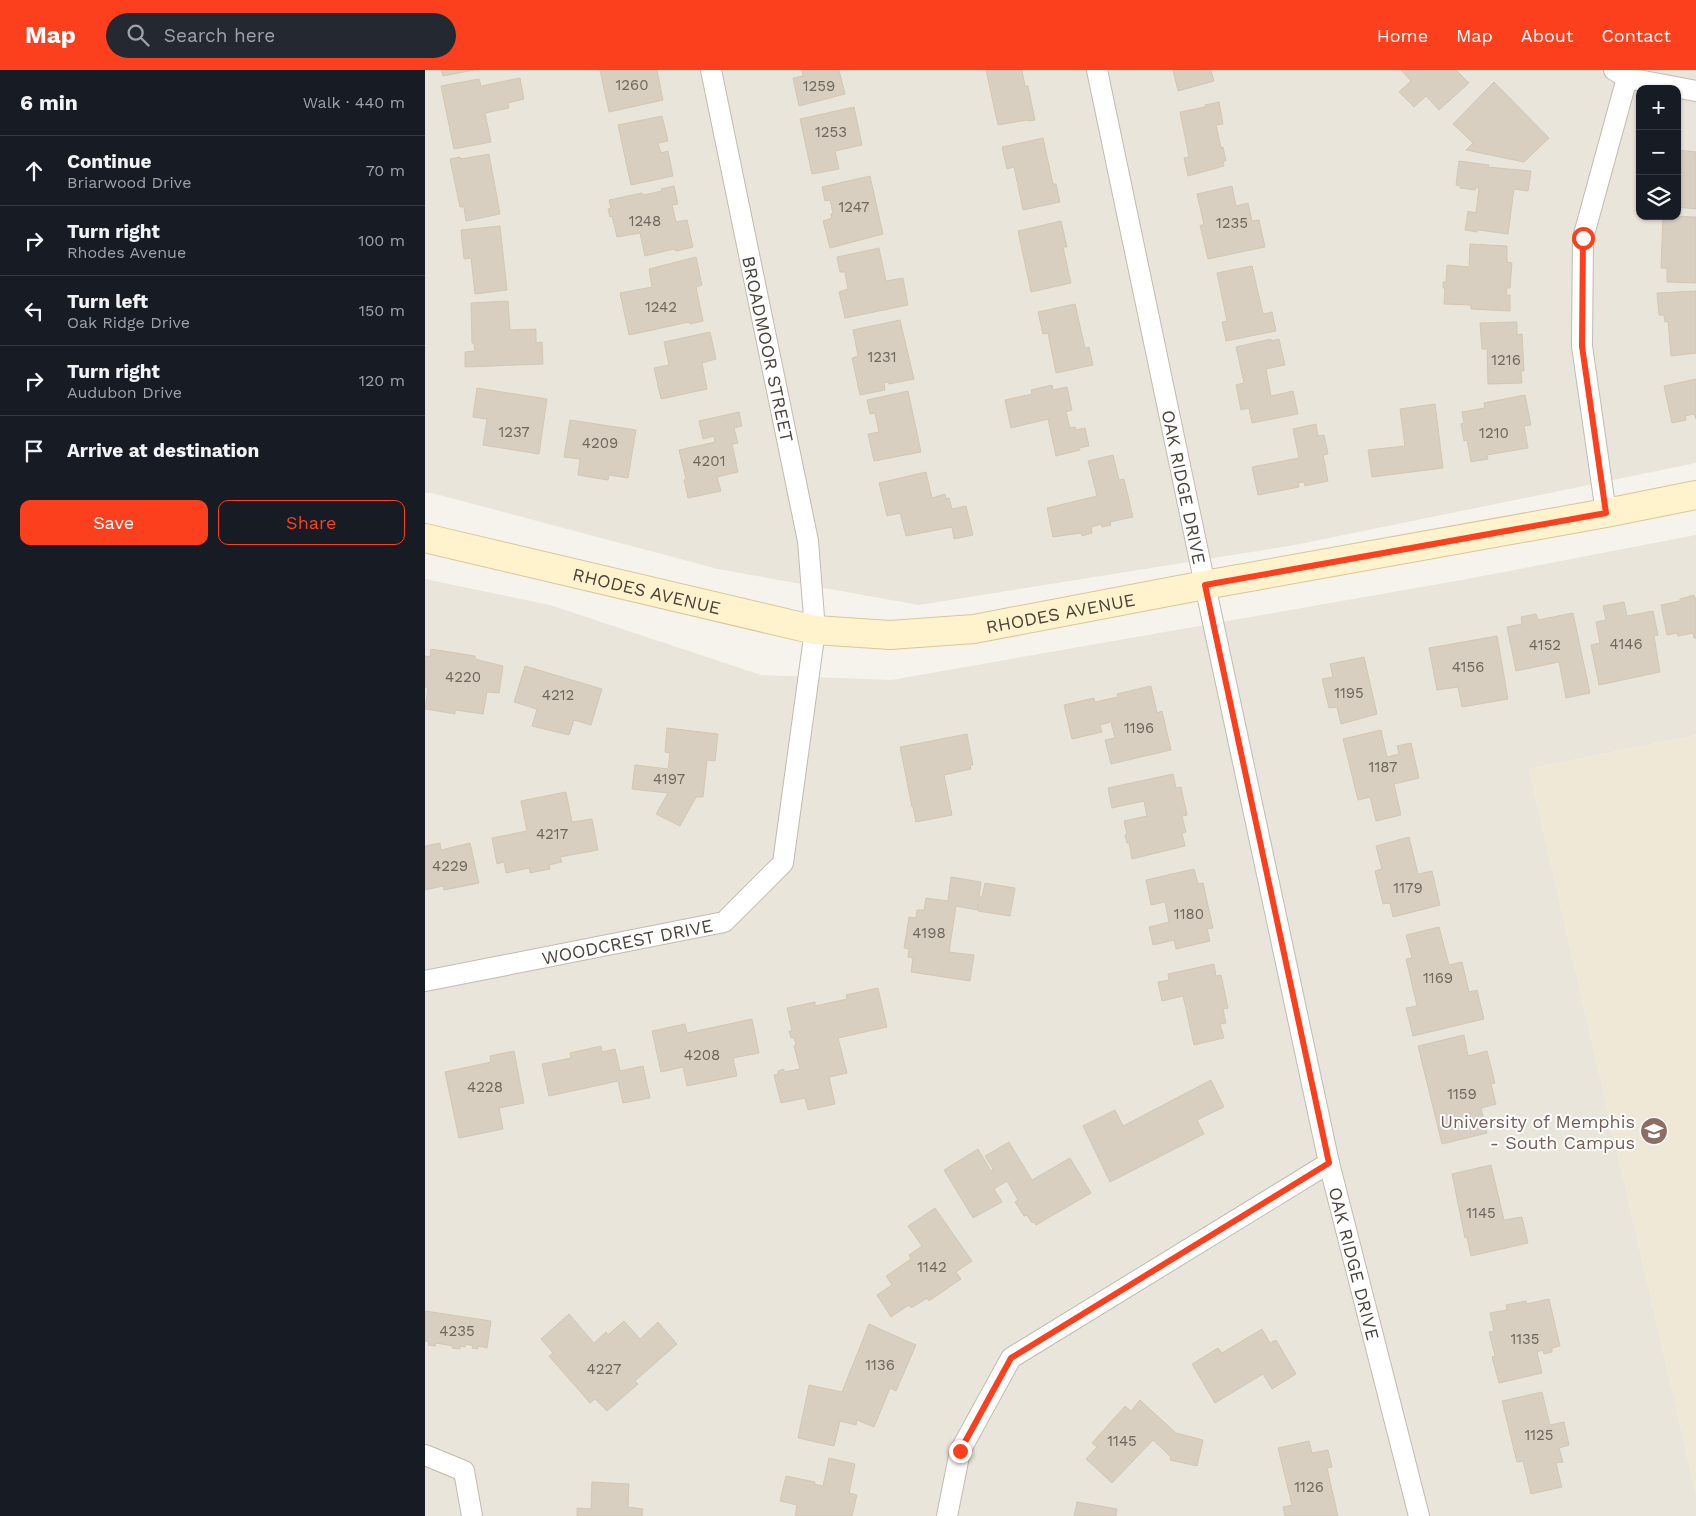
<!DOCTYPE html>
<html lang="en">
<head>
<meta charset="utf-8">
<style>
  :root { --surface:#171b24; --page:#242831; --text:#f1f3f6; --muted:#9ea1a6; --line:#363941; --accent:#fc3f1d }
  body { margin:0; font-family:"Work Sans",sans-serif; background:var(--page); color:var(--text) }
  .controls { position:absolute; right:15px; top:15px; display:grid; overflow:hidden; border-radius:10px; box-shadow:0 1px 4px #0004 }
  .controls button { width:45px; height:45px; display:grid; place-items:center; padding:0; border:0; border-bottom:1px solid var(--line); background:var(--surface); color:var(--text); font:25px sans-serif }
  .stop { position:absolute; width:15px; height:15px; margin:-11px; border:4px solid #fc3f1d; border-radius:50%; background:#fff }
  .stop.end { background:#fc3f1d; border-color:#fff; box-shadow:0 1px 5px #0008 }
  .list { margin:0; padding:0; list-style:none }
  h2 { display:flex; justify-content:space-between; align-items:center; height:65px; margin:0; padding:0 20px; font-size:21px }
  h2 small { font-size:16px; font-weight:400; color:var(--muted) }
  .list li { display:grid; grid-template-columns:32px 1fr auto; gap:15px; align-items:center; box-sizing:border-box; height:70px; padding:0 20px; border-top:1px solid var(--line) }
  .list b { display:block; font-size:19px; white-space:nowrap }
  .list p { margin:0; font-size:16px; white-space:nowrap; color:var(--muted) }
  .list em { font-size:16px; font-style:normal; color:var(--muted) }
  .actions { display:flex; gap:10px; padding:15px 20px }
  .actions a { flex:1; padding:11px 0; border:1px solid var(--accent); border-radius:10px; text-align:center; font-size:18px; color:var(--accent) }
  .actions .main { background:var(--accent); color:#fff }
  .icon { flex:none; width:28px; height:28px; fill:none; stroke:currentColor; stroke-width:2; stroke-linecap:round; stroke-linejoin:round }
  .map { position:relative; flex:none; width:1271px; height:1446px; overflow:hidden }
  header { display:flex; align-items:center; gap:30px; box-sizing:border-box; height:70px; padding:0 25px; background:var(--accent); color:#fff }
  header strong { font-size:24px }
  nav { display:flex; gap:28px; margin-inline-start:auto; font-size:18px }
  .search { width:350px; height:45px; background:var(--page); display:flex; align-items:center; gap:12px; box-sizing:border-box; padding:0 18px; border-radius:28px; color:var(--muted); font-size:19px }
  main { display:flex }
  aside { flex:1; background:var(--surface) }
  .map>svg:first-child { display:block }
  .residential { fill:#eae5da; fill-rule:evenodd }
  .education { fill:#efe8d6 }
  .building { fill:#d8cfc1; stroke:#d3c7b4 }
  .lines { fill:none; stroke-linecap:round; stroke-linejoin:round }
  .street-casing { stroke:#c2bbae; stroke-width:22 }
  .secondary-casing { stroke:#d6c79b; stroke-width:30 }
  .street { stroke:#fff; stroke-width:20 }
  .secondary { stroke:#fff3cd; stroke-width:28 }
  .route { stroke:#fc3f1d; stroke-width:6 }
  .labels { text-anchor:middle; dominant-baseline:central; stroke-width:4; stroke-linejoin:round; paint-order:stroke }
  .number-label { font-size:15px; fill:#6e675b }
  .street-label { font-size:18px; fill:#4b4439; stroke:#fff }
  .education-label { font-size:18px; fill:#785e54; stroke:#fff; text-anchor:end }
</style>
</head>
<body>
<header>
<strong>Map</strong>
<div class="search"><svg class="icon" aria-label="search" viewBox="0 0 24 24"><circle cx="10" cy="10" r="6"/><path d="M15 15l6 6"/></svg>Search here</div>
<nav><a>Home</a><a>Map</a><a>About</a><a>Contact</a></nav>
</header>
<main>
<aside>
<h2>6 min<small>Walk · 440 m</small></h2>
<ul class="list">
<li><svg class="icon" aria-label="ahead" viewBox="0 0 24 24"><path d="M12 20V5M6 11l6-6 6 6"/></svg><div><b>Continue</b><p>Briarwood Drive</p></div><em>70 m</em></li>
<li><svg class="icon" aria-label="right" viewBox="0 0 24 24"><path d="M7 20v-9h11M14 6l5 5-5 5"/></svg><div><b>Turn right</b><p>Rhodes Avenue</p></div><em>100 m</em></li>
<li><svg class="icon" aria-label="left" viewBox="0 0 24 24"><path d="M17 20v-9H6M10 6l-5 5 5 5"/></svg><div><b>Turn left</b><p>Oak Ridge Drive</p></div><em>150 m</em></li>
<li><svg class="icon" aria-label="right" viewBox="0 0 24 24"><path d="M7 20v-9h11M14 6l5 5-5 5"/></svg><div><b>Turn right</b><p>Audubon Drive</p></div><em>120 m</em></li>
<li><svg class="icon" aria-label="arrive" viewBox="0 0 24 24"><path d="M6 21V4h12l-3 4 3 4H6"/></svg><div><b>Arrive at destination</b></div></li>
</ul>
<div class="actions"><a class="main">Save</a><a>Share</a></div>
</aside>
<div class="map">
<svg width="1271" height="1446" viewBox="0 0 1271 1446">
  <rect width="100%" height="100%" fill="#f6f3ec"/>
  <!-- residential -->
  <path class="residential" d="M0,0h1271v393l-401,82 -376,60 -201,-36 -286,-76h-7zM1215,19h37v127h-37z
    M1271,465v200l-167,34 167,725v22h-1271v-937l125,26 211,70 130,5 576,-101z"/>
  <!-- education -->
  <path class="education" d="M1271,665v759l-167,-725z"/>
  <!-- building -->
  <path class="building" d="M16,0h33l-31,6z
    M175,0h57l6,30 -54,12z
    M377,0h37l6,24 -46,12 -6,-28 10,-2z
    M561,0h36l3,16h3l7,34 -7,1 -1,-1 -29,5z
    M748,0h38l3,11 -36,10z
    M976,0h55l13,13 -30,27 -13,-14 -12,11 -15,-15 12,-11z
    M95,8l4,21 -16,4 1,5 -24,5 6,29 -37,7 -13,-63 38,-7 2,7z
    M1069,12l55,56 -25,24 -58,-12 7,-7 -20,-19z
    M794,32l4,22 -7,1 5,23 2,-1 3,14h-3l1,5 -36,10 -4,-18 5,-1 -9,-45 25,-5v-2z
    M429,37l8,38 -27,6 4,18 -27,5 -12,-55z
    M237,46l6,25 -10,2 3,10 7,-2 5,25 -42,9 -13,-60z
    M618,68l10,46h3l4,18 -37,8 -9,-43 -7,2 -5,-22z
    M1252,80l19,2v57l-19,-2z
    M64,84l11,60 -34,7 -2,-14h-4l-10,-48 10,-2 1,2z
    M1034,91l30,4 -1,2 43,4 -3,20 -14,-2 -6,45 -30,-4 -1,2 -12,-2 3,-19 8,2 3,-26 -3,1 -1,2 -15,-2v-2l-4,-1z
    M445,106l13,58 -53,14 -7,-27 9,-3 -1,-4 2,-1 -3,-13 -5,1 -3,-14z
    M249,116l4,18 -6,1 4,17 11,-2 6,27 -17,4 -2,-2 -29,7 -5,-23 -23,4 -5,-21 -2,1 -2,-8 3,-1 -2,-8 33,-7 1,2 19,-4 -1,-2z
    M807,116l4,20 12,-3 4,18 7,-1 6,27 -57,12 -8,-34h4l-7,-31z
    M1238,146l33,1v66l-29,-1v-14h-6z
    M636,151l6,26h-4l8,36 -40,9 -13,-61z
    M75,156l7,64 -32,4 -4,-36 -7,1 -3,-29z
    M1045,174l37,2v16l5,1 -2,25h-3l-1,7h4v16l-39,-2v-4l-27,-1 1,-16h-2v-6h3l1,-17 22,2z
    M454,178l7,33 17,-3 5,27 -63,13 -6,-26 9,-3 -3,-17h-5l-3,-15z
    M271,187l6,28 -6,2 7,34 -13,3 -1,-2 -60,13 -9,-42 32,-6 -3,-18z
    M827,196l11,48 9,-2 4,19 -50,10 -4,-19 5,-1 -10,-48z
    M1271,221v62l-25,3 -3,-35 -3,1 -1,-7h-5l-2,-22z
    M83,231l2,29 26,-1v14l6,-1 1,22 -78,3v-15l10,-1 -1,-8h-2l-1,-40z
    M650,234l10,44 4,-1 4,18 -37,8 -8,-40 -5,1 -5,-22z
    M475,250l14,59 -25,5 -1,-2 -4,1 1,7 -25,5 -8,-37 6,-2 -5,-26z
    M1092,252v13l5,-1 2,37h-3l1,12 -34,1 -1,-35h-5l-2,-26z
    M285,262l6,27 -14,4 5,26 -46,10 -7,-31 15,-3 -5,-23z
    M846,269v2l8,-2 6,26 -19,4 5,27 22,-5 5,23 -46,9 -3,-15 -8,2 -5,-25 8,-2 -8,-36z
    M1271,309v40l-2,-5 -9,2 1,4 -14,3 -8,-37z
    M627,315l1,5 14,-3 5,23 -6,2 4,16 5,-1 1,3 9,-2 4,18 -10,2 1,2 -24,6 -8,-37 -37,9 -6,-28 27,-6 -1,-4z
    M52,318l70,11 -8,55 -56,-9 4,-26 -14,-2z
    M483,321l13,61 -47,9 -6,-27 11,-2 -4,-19 -5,1 -3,-14z
    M1100,325l6,30 -7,1 4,22 -41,7 1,4 -17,3 -4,-22 -3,1 -3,-17 3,-1 -2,-11 23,-4 -1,-5z
    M1010,334l8,64 -71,9 -4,-27 37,-4 -5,-37z
    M314,342l3,14 -8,2 4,15 -6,1 6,28 -21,5 4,14 -33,7 -4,-18 2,-1 -7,-29 36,-8 -1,-6 -11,3 -4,-18z
    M145,350l66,10 -8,48 -19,-3 -1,5 -30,-5 2,-16 -16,-2z
    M891,354l2,12 6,-1 4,19 -5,1 5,26 -23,5 -1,-4 -6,1 1,4 -41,8 -6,-28 47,-9 -6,-29z
    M688,385l6,25 5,-1 9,38 -23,5 1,3 -9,2 -1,-3 -10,3 1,6 -10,3 -1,-3 -28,4 -6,-29 50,-12 -9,-35z
    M501,402l6,26 13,-4 1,5 3,-1 3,11 14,-3 7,29 -19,4 -2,-12 -46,9 -6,-23 -13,3 -8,-33z
    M1269,525l1,3h1v40h-2l-1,-5 -15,3 -1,-3 -10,2 -6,-30 19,-4v-2z
    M1199,532l3,14 26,-5 5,24 -4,1 6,36 -61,13 -8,-40 9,-2 -4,-21 10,-2 -3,-14z
    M1148,543l17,80 -24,5 -7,-36 -43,9 -9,-44 15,-3 -1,-7 15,-3 2,6z
    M1072,566l11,63 -46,8 -4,-20 -21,3 -8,-42z
    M6,579l44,7v3l28,7 -4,27 -12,-1 -4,22 -28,-4v4l-30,-5 3,-21 -3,-1v-31l5,1z
    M939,587l13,57 -36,10 -4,-17 -8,1 -7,-29 11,-2 -3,-13z
    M100,596l77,23 -11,36 -17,-5 -5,15 -37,-9 5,-17 -23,-7z
    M726,616l6,27 5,-2 9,39 -60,14 -6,-24 10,-2 -4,-16 -11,3 2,7 -30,7 -8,-34 30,-7 1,4 23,-5 -1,-3z
    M242,658l51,6 -3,27 -8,-1 -4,37h-7l-16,29 -24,-12 12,-21 -36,-4 3,-24 33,4 2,-16 -5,-1z
    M956,660l6,27 12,-3 -2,-8 14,-3 8,35 -25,6 7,31 -25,6 -6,-24 -12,3 -15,-61z
    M542,664l6,31h-3l1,4 -27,6 8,40 -36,7 -3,-15h-1l-12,-60z
    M748,704l3,14 5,-1 6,28 -5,1 4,16 -4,1 3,13 -53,13 -3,-16h-2l-2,-8 2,-1 -3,-13 23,-5 -3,-15 -32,7 -4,-20z
    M141,722l6,30 20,-3 6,31 -38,7 2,5 -13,3 1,4 -20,4 -1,-5 -23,5 -2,-11 -7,2 -5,-26 35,-7 -6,-30z
    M984,767l9,37 14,-3 8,34 -47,12 -3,-14 -7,1 -8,-33 7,-2 -6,-23z
    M15,773l1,7 29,-7 9,40 -35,7 -1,-4 -18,4v-44z
    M769,799l4,15 5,-1 10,45 -6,1 3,12 -34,8 -2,-9 -21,5 -4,-18 20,-5 -4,-20 -14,3 -5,-25z
    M526,807l30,5 -2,15h3l3,-14 30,5 -5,28 -32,-5v-7l-1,6 -21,-4 -7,46 25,3 -4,26 -59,-9 2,-14 -5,-1 1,-8 -5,-1 5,-31 7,1 1,-8h7l2,-12 22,3z
    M1014,857l10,38 13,-3 7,30 8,-2 7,29 -71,17 -7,-28 11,-2 -11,-47 6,-1 -6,-23z
    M789,894l2,12 5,-1 7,33 -5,1 3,14 -6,1 4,14 -30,7 -11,-49 -21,5 -4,-19 11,-2 -1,-6z
    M453,918l9,39 -49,11 9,35 -18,4 6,27 -27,6 -3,-12 -24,5 -7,-28 4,-1v-3l6,-2v3l16,-3 -6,-23 2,-2 -2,-6h-3l-2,-7h3l-5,-23 28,-6v4l32,-7 -1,-4z
    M327,949l7,34 -26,5 4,18 -50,10 -4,-19 -22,5 -9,-41 33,-7 2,9z
    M1039,965l4,21 19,-5 8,32 -4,1 5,20 -15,4 6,25 -45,11 -24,-98z
    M176,976l1,6 13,-3 5,22 23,-5 7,32 -27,5 -5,-22 -69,15 -7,-32 29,-6 -1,-5z
    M89,981l10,52 -25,5 4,21 -44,9 -14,-66 46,-10 -1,-6z
    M786,1010l13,27 -27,13 7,14 -94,48 -27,-56 32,-16 8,16z
    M584,1072l23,38 38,-22 21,35 -55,32 -2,-3 -2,1 -5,-8 -3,1 -9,-14 3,-2 -11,-19 -13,8 8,13 -29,16 -29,-48 34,-21 13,22 2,-2 -8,-13z
    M1066,1095l13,55 18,-3 6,26 -57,13 -4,-19 -2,1 -13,-64z
    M510,1138l37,53 -16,11 5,7 -32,22 -2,-3 -16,10 -2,-3 -18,12 -14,-22 15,-10 -6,-9 25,-17 -2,-4 13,-9 -14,-20z
    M1124,1229l11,47 -8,2v4l-8,2 -1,-4 -6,2 5,21 -43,10 -7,-26 3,-1 -6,-24 5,-1 -4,-18 17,-3 -1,-5 20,-4v3z
    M0,1241l66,10 -4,27 -9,-2v3l-6,-1 1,-2 -7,-2 -1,3 -5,-1v3l-8,-1 1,-2 -17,-3 -1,3 -7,-1 1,-3 -4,-1z
    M144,1244l25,29 12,-11 2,3 16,-14 16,18 18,-17 19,22 -42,37 3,3 -31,27 -12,-12 -5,4 -41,-47 4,-3 -12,-14z
    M444,1254l47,21 -20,46 -6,-3 -16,39 -17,-7 -1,5 -16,-4 -6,25 -36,-8 11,-53 33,7z
    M837,1259l8,14 6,-3 20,34 -24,15 -9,-15 -48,29 -23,-39 26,-16 4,5z
    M1117,1322l8,33 14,-3 5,23 -10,3 4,14 -7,1 6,24 -31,7 -8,-33 -6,1 -15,-61z
    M715,1330l36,33 27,7 -6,26 -27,-6 1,-3 -18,-17 -41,43 -26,-24 11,-12 -5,-4 33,-37 6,5z
    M884,1371l3,12 16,-3 4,17 -5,1 11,48h-53l-2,-9 9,-2 -14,-57z
    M404,1388l26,6 -6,29 8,2 -5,21h-57l2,-11 -17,-4 6,-25 29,6 -1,2 9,2z
    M167,1412l37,2 -1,23 15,2 -1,7h-65v-8l14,1z
    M652,1432l40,7 -1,7h-42z"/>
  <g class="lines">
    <!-- street casing -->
    <g class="street-casing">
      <g id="street">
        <path id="s1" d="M672,0l108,515 124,578 90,353"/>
        <path d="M1189,0l13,8 69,13"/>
        <path d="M1181,443l-24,-167 1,-108 44,-160"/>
        <path id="s2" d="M0,911l299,-59 59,-59 32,-233 -7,-89 -97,-471"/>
        <path d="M0,1385l39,16 8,45"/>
        <path d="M522,1446l13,-65 51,-93 318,-195"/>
      </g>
    </g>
    <!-- secondary casing -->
    <g class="secondary-casing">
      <g id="secondary">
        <path id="s3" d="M0,468l390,92 75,5 84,-6 231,-44 401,-72 90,-18"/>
      </g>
    </g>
    <!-- street -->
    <use href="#street" class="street"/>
    <!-- secondary -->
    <use href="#secondary" class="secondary"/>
  </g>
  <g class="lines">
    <!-- route -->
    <path class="route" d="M535,1381l51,-93 318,-195 -124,-578 401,-72 -24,-167 1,-108"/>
  </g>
  <!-- icons -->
  <defs>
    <g id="university-disc" transform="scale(1.4375)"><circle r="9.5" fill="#8d6e63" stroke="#fff"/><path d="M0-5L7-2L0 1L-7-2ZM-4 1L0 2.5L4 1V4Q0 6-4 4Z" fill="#fff"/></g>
  </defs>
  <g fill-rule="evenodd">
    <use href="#university-disc" x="1229" y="1061"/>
  </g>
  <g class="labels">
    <!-- number labels -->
    <g class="number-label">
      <text x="207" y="15">1260</text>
      <text x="394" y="16">1259</text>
      <text x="406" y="62">1253</text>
      <text x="429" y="137">1247</text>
      <text x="220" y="151">1248</text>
      <text x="807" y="153">1235</text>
      <text x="236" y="237">1242</text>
      <text x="457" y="287">1231</text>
      <text x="1081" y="290">1216</text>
      <text x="89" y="362">1237</text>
      <text x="1069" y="363">1210</text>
      <text x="175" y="373">4209</text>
      <text x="284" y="391">4201</text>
      <text x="1201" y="574">4146</text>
      <text x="1120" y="575">4152</text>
      <text x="1043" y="597">4156</text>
      <text x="38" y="607">4220</text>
      <text x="924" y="623">1195</text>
      <text x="133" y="625">4212</text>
      <text x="714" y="658">1196</text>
      <text x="958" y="697">1187</text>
      <text x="244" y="709">4197</text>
      <text x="127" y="764">4217</text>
      <text x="25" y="796">4229</text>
      <text x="983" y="818">1179</text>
      <text x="764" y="844">1180</text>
      <text x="504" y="863">4198</text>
      <text x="1013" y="908">1169</text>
      <text x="277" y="985">4208</text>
      <text x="60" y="1017">4228</text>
      <text x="1037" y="1024">1159</text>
      <text x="1056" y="1143">1145</text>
      <text x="507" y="1197">1142</text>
      <text x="32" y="1261">4235</text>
      <text x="1100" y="1269">1135</text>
      <text x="455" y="1295">1136</text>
      <text x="179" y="1299">4227</text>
      <text x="1114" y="1365">1125</text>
      <text x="697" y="1371">1145</text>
      <text x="884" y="1417">1126</text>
    </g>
    <!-- street labels -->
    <g class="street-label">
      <text transform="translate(343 279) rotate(78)">BROADMOOR STREET</text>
      <text stroke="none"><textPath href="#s1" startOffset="426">OAK RIDGE DRIVE</textPath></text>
      <text stroke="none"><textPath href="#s3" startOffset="228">RHODES AVENUE</textPath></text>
      <text stroke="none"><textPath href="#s3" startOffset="648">RHODES AVENUE</textPath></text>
      <text stroke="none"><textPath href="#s2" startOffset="206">WOODCREST DRIVE</textPath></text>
      <text stroke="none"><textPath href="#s1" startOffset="1221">OAK RIDGE DRIVE</textPath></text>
    </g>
    <!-- education labels -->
    <g class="education-label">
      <text x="1210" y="1051">University of Memphis<tspan x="1210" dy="21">- South Campus</tspan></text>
    </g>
  </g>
</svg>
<div class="controls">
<button>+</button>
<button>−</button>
<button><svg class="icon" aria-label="layers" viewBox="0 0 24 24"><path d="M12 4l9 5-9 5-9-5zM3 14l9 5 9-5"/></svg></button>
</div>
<div class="stop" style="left:1158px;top:168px"></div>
<div class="stop end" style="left:535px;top:1381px"></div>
</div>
</main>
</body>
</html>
